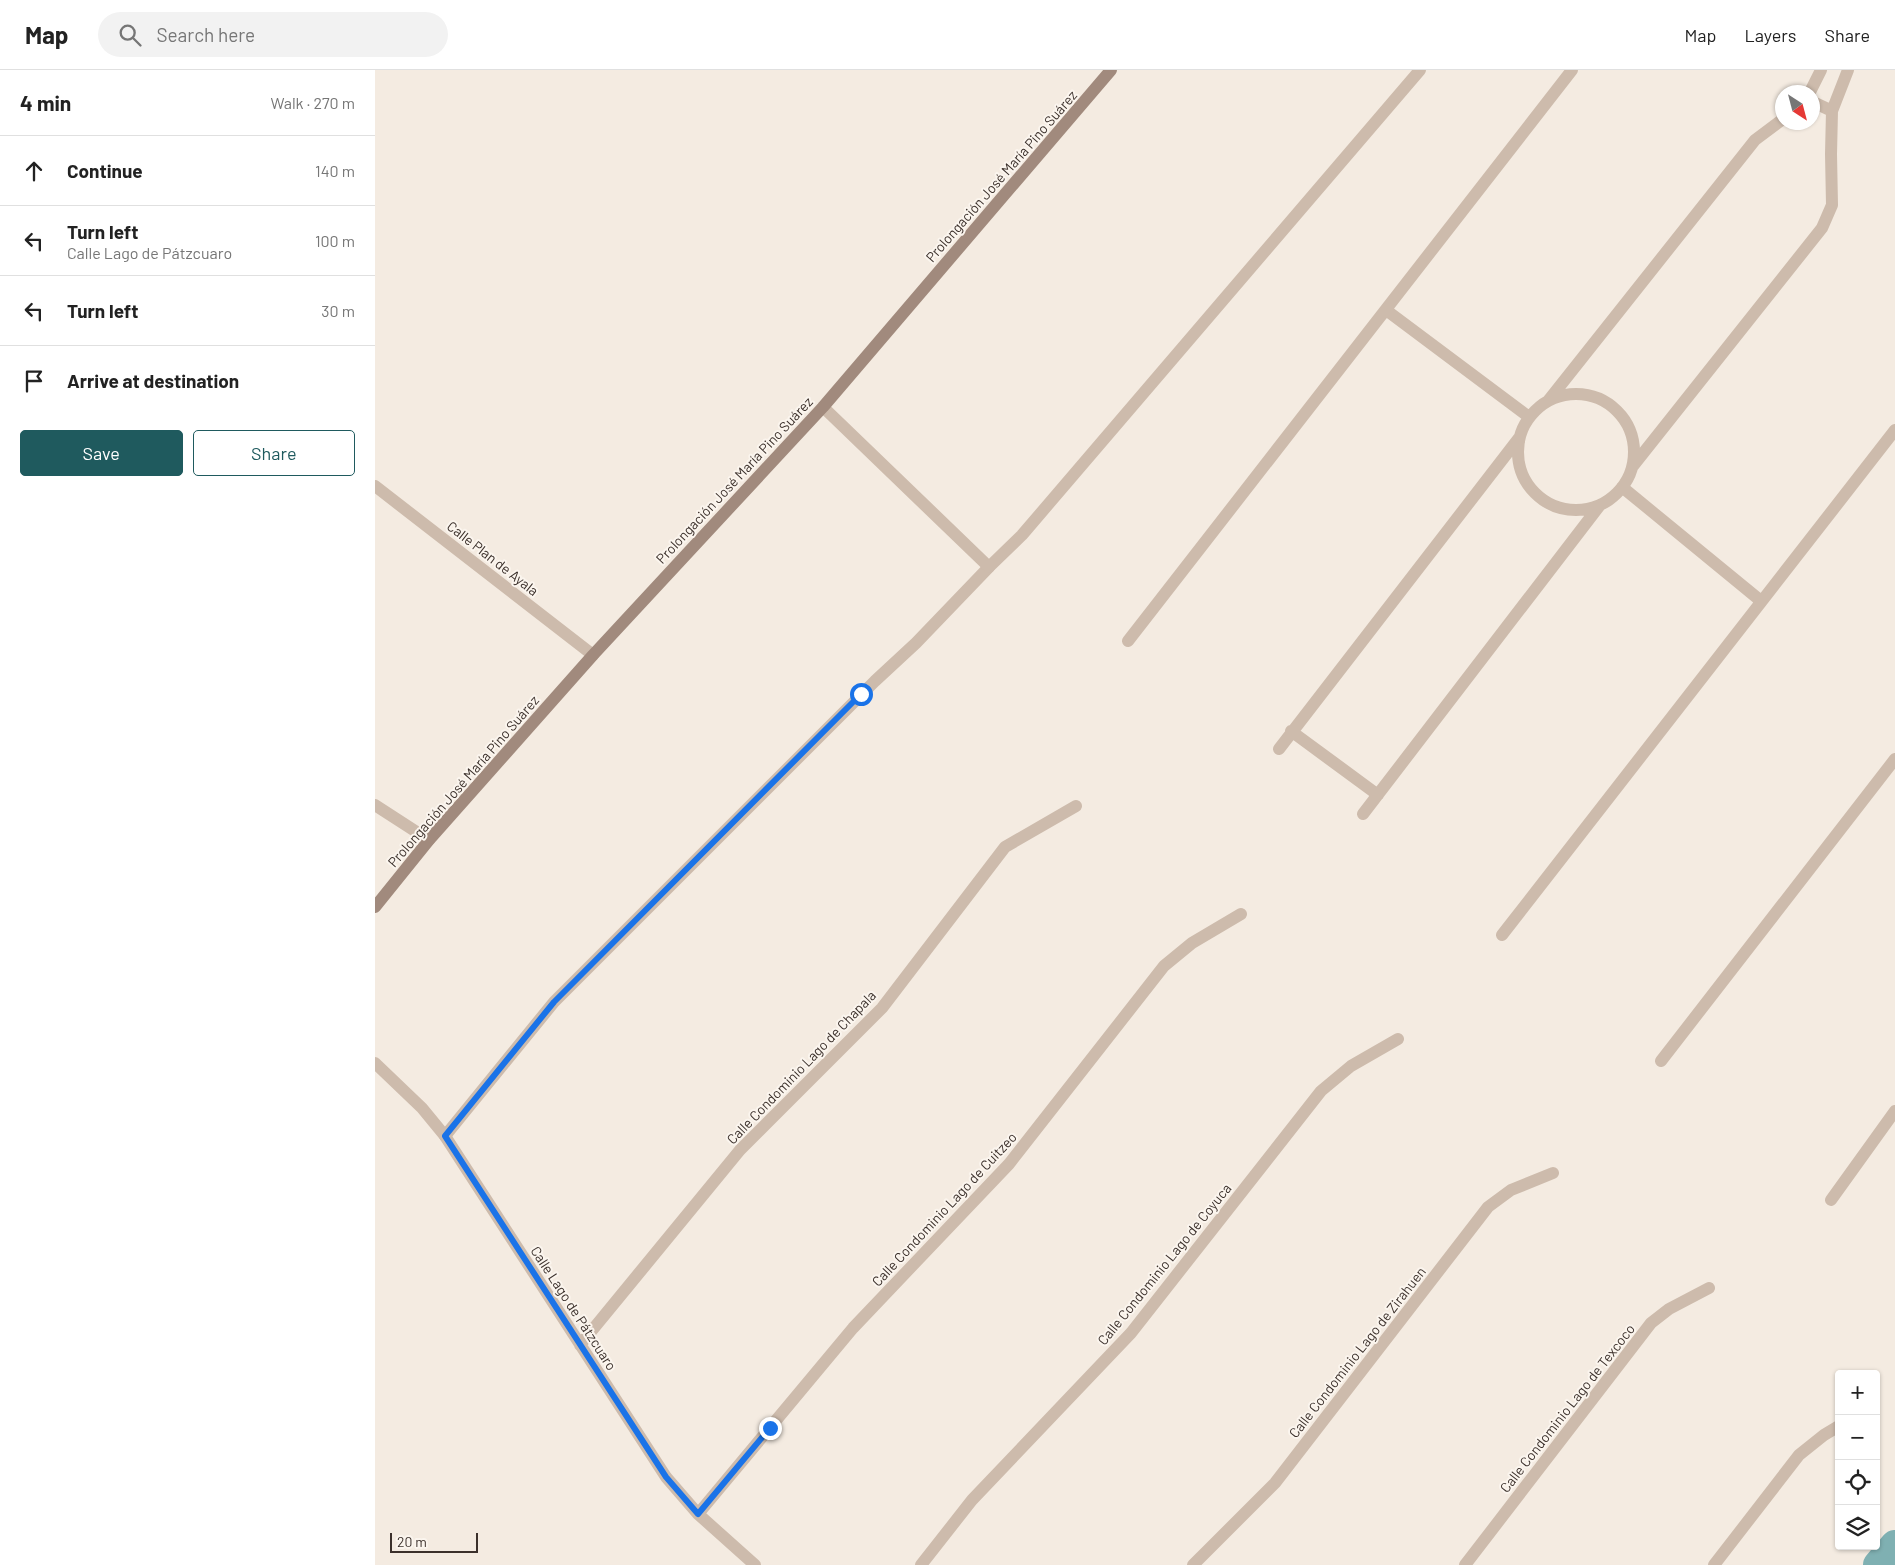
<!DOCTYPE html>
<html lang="en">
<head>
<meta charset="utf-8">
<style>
  :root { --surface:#fff; --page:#f2f2f2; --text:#222; --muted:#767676; --line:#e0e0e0; --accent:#1f5a5e }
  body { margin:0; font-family:Barlow,sans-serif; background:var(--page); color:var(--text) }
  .controls { position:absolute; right:15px; bottom:15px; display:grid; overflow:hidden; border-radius:5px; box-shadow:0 1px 4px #0004 }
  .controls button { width:45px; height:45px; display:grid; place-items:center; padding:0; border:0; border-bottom:1px solid var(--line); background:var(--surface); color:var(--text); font:25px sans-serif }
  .compass { position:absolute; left:1400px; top:15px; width:45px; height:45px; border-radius:50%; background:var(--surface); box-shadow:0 1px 4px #0004; rotate:144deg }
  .scale { position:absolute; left:15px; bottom:12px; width:88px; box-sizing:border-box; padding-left:5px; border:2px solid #3b302b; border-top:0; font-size:14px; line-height:18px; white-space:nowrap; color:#3b302b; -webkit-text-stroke:4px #fbf5ee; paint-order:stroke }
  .stop { position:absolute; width:15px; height:15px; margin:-11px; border:4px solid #1a73e8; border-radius:50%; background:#fff }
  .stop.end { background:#1a73e8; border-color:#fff; box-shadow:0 1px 5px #0008 }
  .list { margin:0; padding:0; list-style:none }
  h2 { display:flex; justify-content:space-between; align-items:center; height:65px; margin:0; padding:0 20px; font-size:21px }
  h2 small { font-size:16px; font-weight:400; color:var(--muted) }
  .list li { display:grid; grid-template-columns:32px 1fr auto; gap:15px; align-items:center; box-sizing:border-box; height:70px; padding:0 20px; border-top:1px solid var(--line) }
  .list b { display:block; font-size:19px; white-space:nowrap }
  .list p { margin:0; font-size:16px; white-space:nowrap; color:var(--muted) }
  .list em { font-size:16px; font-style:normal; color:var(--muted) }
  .actions { display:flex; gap:10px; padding:15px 20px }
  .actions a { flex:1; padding:11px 0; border:1px solid var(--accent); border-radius:5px; text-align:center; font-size:18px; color:var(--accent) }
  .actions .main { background:var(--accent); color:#fff }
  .icon { flex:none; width:28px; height:28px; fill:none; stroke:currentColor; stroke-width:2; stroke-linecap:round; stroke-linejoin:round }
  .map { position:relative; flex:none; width:1520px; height:1495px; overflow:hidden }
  header { display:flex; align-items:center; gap:30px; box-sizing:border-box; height:70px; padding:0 25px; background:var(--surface); border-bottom:1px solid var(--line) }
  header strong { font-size:24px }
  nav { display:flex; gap:28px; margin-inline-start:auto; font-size:18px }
  .search { width:350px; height:45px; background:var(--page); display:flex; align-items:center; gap:12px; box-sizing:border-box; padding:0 18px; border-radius:28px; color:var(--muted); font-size:19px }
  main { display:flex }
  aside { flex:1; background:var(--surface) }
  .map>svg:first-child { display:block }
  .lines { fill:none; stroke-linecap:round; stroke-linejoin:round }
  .canal { stroke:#7fb0b2; stroke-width:30 }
  .service { stroke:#cdbbac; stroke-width:12 }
  .minor { stroke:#cdbbac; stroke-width:12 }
  .secondary { stroke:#a18a7d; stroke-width:12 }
  .route { stroke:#1a73e8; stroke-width:6 }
  .labels { text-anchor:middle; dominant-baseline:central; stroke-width:4; stroke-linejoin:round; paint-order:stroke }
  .street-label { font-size:14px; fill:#3b302b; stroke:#fbf5ee }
</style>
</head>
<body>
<header>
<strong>Map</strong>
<div class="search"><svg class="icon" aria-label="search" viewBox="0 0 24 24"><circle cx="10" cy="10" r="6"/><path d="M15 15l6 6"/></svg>Search here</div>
<nav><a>Map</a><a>Layers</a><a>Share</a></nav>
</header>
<main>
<aside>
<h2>4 min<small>Walk · 270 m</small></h2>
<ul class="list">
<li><svg class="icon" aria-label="ahead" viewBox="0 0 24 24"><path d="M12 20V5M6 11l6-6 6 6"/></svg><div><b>Continue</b></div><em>140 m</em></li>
<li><svg class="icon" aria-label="left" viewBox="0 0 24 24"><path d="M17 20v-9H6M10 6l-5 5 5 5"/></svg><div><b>Turn left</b><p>Calle Lago de Pátzcuaro</p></div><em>100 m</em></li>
<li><svg class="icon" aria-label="left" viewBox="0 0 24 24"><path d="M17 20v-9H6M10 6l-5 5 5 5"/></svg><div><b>Turn left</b></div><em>30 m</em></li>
<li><svg class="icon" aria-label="arrive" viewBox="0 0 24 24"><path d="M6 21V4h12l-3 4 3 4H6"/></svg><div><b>Arrive at destination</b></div></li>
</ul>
<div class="actions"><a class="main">Save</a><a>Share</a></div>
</aside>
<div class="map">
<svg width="1520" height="1495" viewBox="0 0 1520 1495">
  <rect width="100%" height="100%" fill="#f4ebe1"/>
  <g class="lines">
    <!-- canal -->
    <path class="canal" d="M1503,1495l17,-20"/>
    <!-- service -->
    <path class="service" d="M70,1066l109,-134 321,-321 41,-38 73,-76"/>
    <!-- minor -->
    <path class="minor" d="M1435,22l11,-22
      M1438,32l19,9
      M1011,240l143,107
      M1143 382a58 58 0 1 1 116 0a58 58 0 1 1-116 0Z
      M1173,331l207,-261 28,-21
      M448,337l166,160 33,-32 398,-465
      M1258,396l189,-238 10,-23 -1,-51 1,-43 16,-41
      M0,416l218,169
      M1247,417l139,114
      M753,571l444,-571
      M916,661l87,64
      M904,679l240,-311
      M0,735l54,35
      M988,744l237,-309
      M1127,865l393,-505
      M1286,991l234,-302
      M0,993l47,45 23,28 221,341 32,37 57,51
      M1456,1130l64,-89
      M205,1275l160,-195 142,-142 123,-161 71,-41
      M323,1444l155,-186 156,-164 155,-198 28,-23 49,-29
      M546,1495l51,-65 159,-167 190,-242 30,-25 47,-27
      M818,1495l82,-82 213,-276 23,-17 42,-17
      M1090,1495l186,-242 18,-14 40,-21
      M1339,1495l85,-110 25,-20 15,-9"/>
    <!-- secondary -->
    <path class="secondary" d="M0,837l54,-67 164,-185 230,-248 288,-337"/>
  </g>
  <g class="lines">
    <!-- route -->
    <path class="route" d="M395,1358l-72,86 -32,-37 -221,-341 109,-134 307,-308"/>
  </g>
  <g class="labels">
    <!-- street labels -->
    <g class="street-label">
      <text transform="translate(626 106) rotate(-49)">Prolongación José María Pino Suárez</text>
      <text transform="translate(359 410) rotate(-47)">Prolongación José María Pino Suárez</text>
      <text transform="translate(118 488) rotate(38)">Calle Plan de Ayala</text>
      <text transform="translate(88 711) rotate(-49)">Prolongación José María Pino Suárez</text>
      <text transform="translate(426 997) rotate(-46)">Calle Condominio Lago de Chapala</text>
      <text transform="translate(569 1139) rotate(-47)">Calle Condominio Lago de Cuitzeo</text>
      <text transform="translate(789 1194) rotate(-51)">Calle Condominio Lago de Coyuca</text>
      <text transform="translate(199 1238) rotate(57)">Calle Lago de Pátzcuaro</text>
      <text transform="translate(982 1282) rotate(-52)">Calle Condominio Lago de Zirahuen</text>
      <text transform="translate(1192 1338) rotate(-52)">Calle Condominio Lago de Texcoco</text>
    </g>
  </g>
</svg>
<div class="controls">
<button>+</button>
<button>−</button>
<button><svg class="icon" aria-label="locate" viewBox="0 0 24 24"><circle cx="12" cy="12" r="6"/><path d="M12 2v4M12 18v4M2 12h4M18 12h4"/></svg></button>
<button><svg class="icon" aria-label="layers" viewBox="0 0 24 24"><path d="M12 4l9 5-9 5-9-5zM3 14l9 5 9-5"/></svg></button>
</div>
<svg class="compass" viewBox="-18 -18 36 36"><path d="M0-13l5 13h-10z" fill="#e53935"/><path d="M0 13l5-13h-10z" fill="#767676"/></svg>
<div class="scale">20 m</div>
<div class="stop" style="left:486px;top:624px"></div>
<div class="stop end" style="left:395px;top:1358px"></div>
</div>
</main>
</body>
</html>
